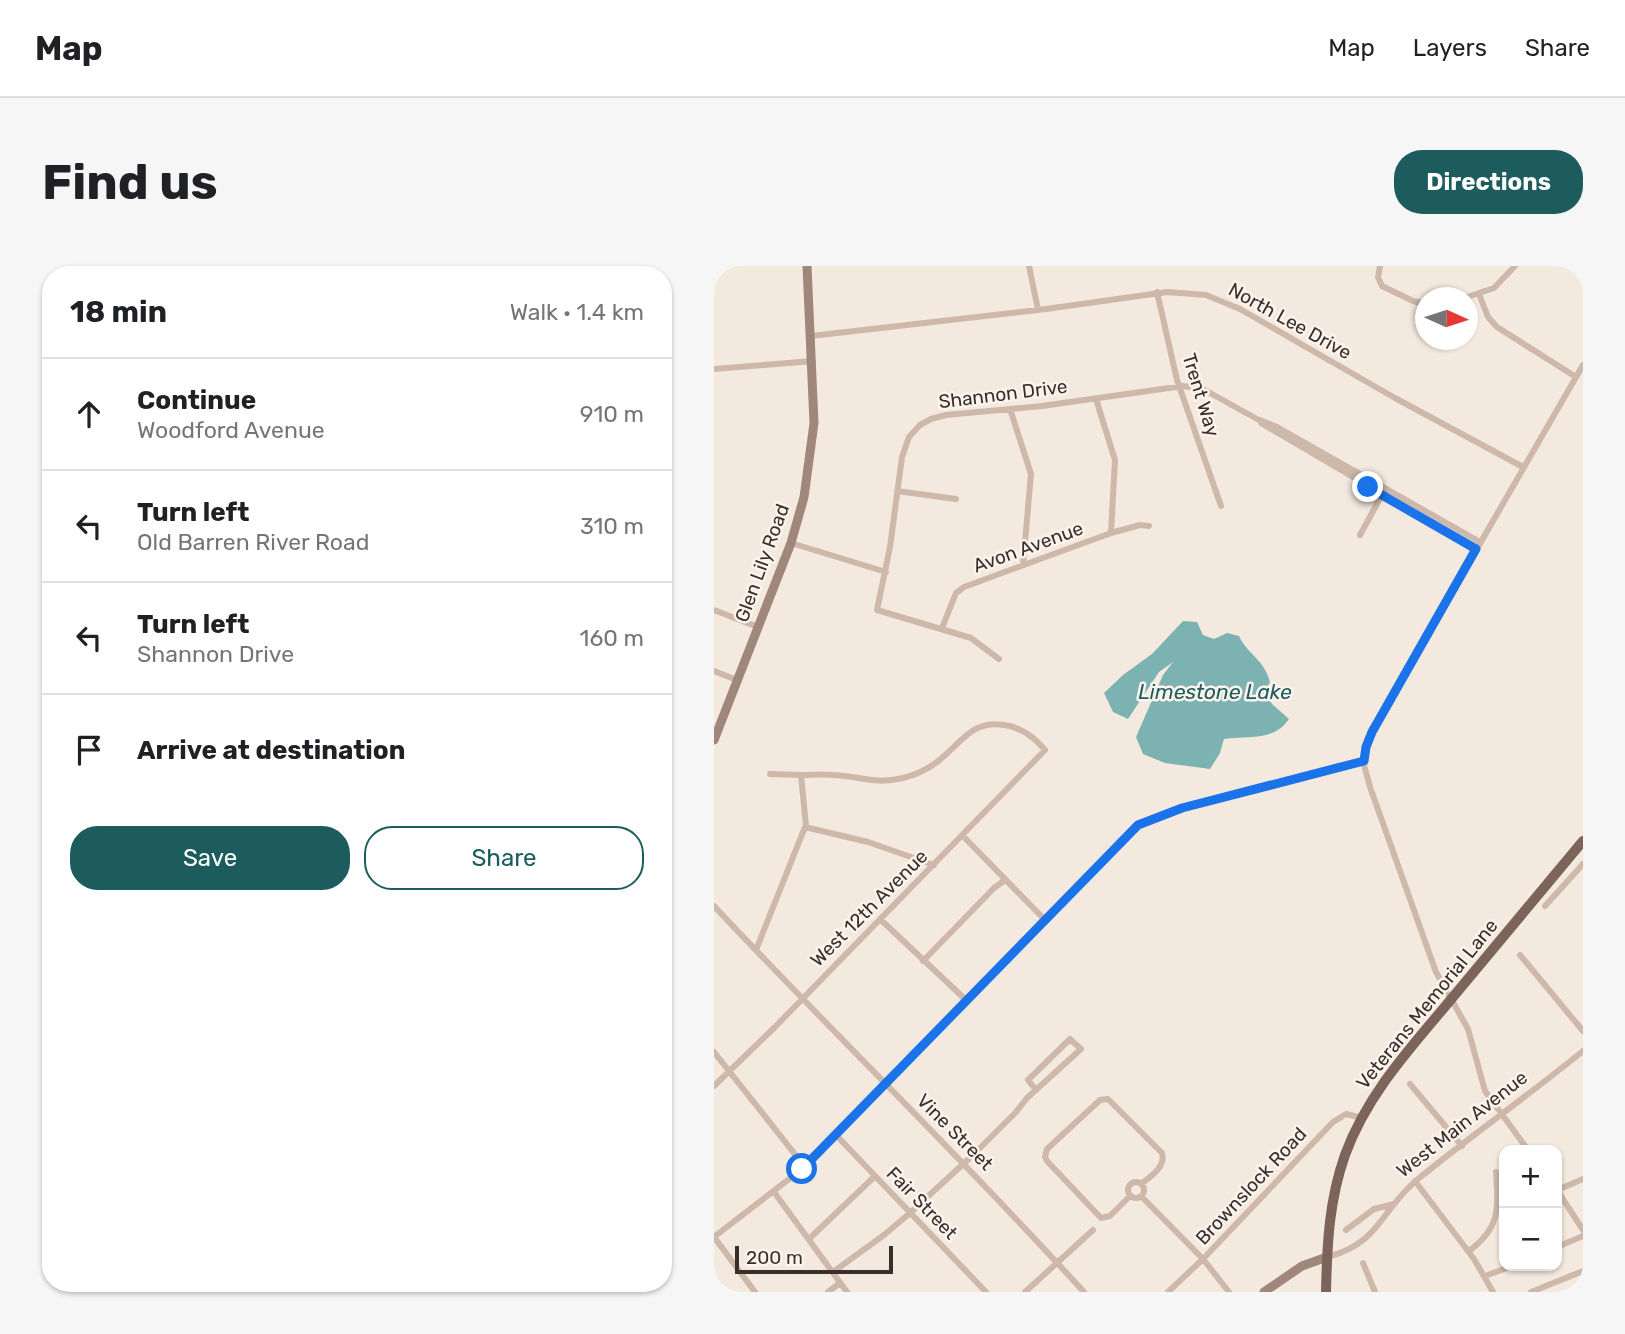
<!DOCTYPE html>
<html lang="en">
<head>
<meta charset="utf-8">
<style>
  :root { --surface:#fff; --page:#f6f6f6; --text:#202124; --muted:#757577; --line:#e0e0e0; --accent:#1d5c5d }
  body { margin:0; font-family:Rubik,sans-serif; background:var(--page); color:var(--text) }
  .controls { position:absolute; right:21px; bottom:21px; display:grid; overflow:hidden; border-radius:14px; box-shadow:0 2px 5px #0004 }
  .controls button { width:63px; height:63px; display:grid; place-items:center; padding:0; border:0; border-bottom:2px solid var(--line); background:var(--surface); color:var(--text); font:35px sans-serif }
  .compass { position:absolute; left:701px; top:21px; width:63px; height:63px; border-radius:50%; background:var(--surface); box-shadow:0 2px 5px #0004; rotate:93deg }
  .scale { position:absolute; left:21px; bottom:18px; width:158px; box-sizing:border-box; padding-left:7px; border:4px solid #3a2e2a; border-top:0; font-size:19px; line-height:24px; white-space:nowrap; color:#3a2e2a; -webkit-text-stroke:5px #fbf3ec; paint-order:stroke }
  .stop { position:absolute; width:21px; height:21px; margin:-16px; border:5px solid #1a73e8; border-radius:50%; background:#fff }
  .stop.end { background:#1a73e8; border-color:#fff; box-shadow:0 2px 7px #0008 }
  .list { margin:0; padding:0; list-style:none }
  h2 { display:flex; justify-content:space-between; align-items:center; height:91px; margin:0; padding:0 28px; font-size:30px }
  h2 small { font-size:23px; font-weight:400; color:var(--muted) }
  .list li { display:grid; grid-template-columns:46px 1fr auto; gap:21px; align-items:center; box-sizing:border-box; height:112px; padding:0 28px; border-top:2px solid var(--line) }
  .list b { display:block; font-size:26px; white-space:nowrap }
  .list p { margin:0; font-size:23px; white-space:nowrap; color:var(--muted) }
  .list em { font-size:23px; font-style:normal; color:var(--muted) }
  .actions { display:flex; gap:14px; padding:21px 28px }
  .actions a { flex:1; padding:16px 0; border:2px solid var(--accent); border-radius:28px; text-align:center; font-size:24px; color:var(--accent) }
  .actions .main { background:var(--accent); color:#fff }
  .icon { flex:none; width:38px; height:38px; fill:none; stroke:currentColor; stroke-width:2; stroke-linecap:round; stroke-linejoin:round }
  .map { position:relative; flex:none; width:869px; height:1026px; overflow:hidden; border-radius:28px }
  header { display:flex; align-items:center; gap:42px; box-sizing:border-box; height:98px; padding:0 35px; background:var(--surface); border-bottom:2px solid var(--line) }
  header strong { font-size:33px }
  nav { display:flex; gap:38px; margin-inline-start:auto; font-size:24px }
  .intro { display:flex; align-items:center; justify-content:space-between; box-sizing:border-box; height:168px; padding:0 42px }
  h1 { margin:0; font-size:49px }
  .button { padding:18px 32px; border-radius:28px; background:var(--accent); color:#fff; font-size:24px; font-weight:700 }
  main { display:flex; gap:42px; padding:0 42px }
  aside { flex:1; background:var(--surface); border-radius:28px; box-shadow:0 2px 5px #0004 }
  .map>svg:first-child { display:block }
  .water { fill:#7db2b2 }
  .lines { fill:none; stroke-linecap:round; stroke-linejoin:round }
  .street { stroke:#cdb8aa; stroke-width:6 }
  .secondary { stroke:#a0877b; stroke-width:9 }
  .primary { stroke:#7c645a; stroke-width:10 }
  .route { stroke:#1a73e8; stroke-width:9 }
  .labels { text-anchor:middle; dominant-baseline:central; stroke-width:5; stroke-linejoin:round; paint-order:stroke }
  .street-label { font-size:19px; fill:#3a2e2a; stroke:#fbf3ec }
  .water-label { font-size:21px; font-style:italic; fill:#1d5c5d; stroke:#fbf3ec }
</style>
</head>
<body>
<header>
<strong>Map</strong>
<nav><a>Map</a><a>Layers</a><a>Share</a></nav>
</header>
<div class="intro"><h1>Find us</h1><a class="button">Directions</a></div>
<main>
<aside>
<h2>18 min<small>Walk · 1.4 km</small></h2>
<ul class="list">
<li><svg class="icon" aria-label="ahead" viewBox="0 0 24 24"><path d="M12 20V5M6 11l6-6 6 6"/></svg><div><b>Continue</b><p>Woodford Avenue</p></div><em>910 m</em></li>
<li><svg class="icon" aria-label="left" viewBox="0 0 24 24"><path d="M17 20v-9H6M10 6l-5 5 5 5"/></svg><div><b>Turn left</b><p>Old Barren River Road</p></div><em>310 m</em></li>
<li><svg class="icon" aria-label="left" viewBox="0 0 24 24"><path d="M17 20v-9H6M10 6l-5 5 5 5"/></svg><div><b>Turn left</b><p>Shannon Drive</p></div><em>160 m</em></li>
<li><svg class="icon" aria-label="arrive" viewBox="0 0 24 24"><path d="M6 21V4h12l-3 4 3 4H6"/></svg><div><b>Arrive at destination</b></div></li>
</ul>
<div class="actions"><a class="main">Save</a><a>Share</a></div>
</aside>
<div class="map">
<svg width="869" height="1026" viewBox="0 0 869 1026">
  <rect width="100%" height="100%" fill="#f4e9df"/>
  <!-- water -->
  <path class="water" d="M469,355l14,1 6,13 11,4 13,-6 12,3c9,19 25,23 31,46l-5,10 7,12 17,15c-16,23 -40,16 -65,20l-4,14 -10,16 -45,-6 -22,-9 -7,-17 27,-62 10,-13 -14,10 -31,47 -15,-7 -9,-19 19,-18 29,-21z"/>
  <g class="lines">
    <!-- street -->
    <path class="street" d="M315,0l9,44
      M666,0l-2,11 4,9 31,15 13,3
      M443,26l20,88 44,126
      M765,28l9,23 9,10 79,50
      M750,32l30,-10 21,-22
      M97,70l235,-27 121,-17 39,3 34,14 155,89 128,69
      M0,103l99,-8
      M382,133l19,61 -4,73
      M296,143l21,65 -8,91
      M547,157l215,126
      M183,225l59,8
      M646,269l23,-42
      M77,277l95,29
      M0,344l44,17
      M228,362l14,-35 8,-6 147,-54 29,-8 9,1
      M285,393l-28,-21 -94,-28 13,-63 12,-90 7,-20 11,-12 11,-6 15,-4 96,-9 141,-20 20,3 54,30 20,8 203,115
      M0,405l23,9
      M56,508l31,1
      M249,570l82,84
      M0,640c122,130 250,254 370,386
      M831,640l38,-42
      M166,653l86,81
      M42,684l49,-123 63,15 66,23
      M806,689l63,76
      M209,695l71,-73 11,-8
      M0,786l91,115
      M696,818l52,62
      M0,820l61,-59 270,-277c-9,-11 -21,-20 -35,-24 -38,-9 -48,17 -73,36 -11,8 -21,13 -34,16 -30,7 -42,-2 -70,-3 -10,-1 -21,0 -32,0l5,51
      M122,869l150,157
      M814,884l-43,-59 -17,-62 -32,-57 -66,-185 -6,-22 1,-14 4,-13 19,-35 195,-338
      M701,915l59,78 19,33
      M414 924a8 8 0 1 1 16 0a8 8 0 1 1-16 0Z
      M843,924l26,40
      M843,924l26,-11
      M60,926l73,100
      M416,930l-20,20 -9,2 -54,-57 -2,-4 2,-8 53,-49 8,-1 54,54c4,14 -11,23 -21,31
      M427,930l62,63 26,33
      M632,964l28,-21 20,-5
      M0,971l88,-68 336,-344 44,-17 182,-47
      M0,971l41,55
      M95,973l66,-63
      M843,981l26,-11
      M755,985c32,-24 29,-42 27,-79
      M613,991c53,-13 54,-48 91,-78 54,-44 111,-84 165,-128
      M649,997l12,29
      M119,1006l51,-37 26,-22 65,-60 41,-41 11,-14 54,-49 -11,-10 -42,41 8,10
      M771,1010l27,-10
      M114,1026l12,-9
      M311,1026l68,-62
      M454,1026l35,-33 130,-137 13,-8 16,4
      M817,1026l52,-21"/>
    <!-- secondary -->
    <path class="secondary" d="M0,474l77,-197 13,-46 10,-74 -7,-157
      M550,1026l38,-26 25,-9"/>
    <!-- primary -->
    <path class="primary" d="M612,1026c1,-47 3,-92 19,-137 21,-57 59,-100 98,-146 47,-56 93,-112 140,-168"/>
  </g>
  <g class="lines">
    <!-- route -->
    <path class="route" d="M88,903l336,-344 44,-17 182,-47 2,-14 6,-15 104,-183 -108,-62"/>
  </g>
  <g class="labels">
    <!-- street labels -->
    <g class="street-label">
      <text transform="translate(576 55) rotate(29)">North Lee Drive</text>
      <text transform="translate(289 128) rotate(-7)">Shannon Drive</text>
      <text transform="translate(487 129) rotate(73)">Trent Way</text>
      <text transform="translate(314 281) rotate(-20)">Avon Avenue</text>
      <text transform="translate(48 297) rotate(-70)">Glen Lily Road</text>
      <text transform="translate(155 642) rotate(-45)">West 12th Avenue</text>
      <text transform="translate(713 738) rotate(-51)">Veterans Memorial Lane</text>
      <text transform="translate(748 858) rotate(-38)">West Main Avenue</text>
      <text transform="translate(241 866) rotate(45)">Vine Street</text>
      <text transform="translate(537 920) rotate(-47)">Brownslock Road</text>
      <text transform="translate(208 937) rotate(46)">Fair Street</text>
    </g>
    <!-- water labels -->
    <g class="water-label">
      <text x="501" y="425">Limestone Lake</text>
    </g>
  </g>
</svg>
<div class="controls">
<button>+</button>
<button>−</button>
</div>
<svg class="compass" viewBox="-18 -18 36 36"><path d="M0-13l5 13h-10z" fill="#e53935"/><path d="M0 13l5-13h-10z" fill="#757577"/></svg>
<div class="scale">200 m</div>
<div class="stop" style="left:88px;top:903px"></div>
<div class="stop end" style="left:654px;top:221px"></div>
</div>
</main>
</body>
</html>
